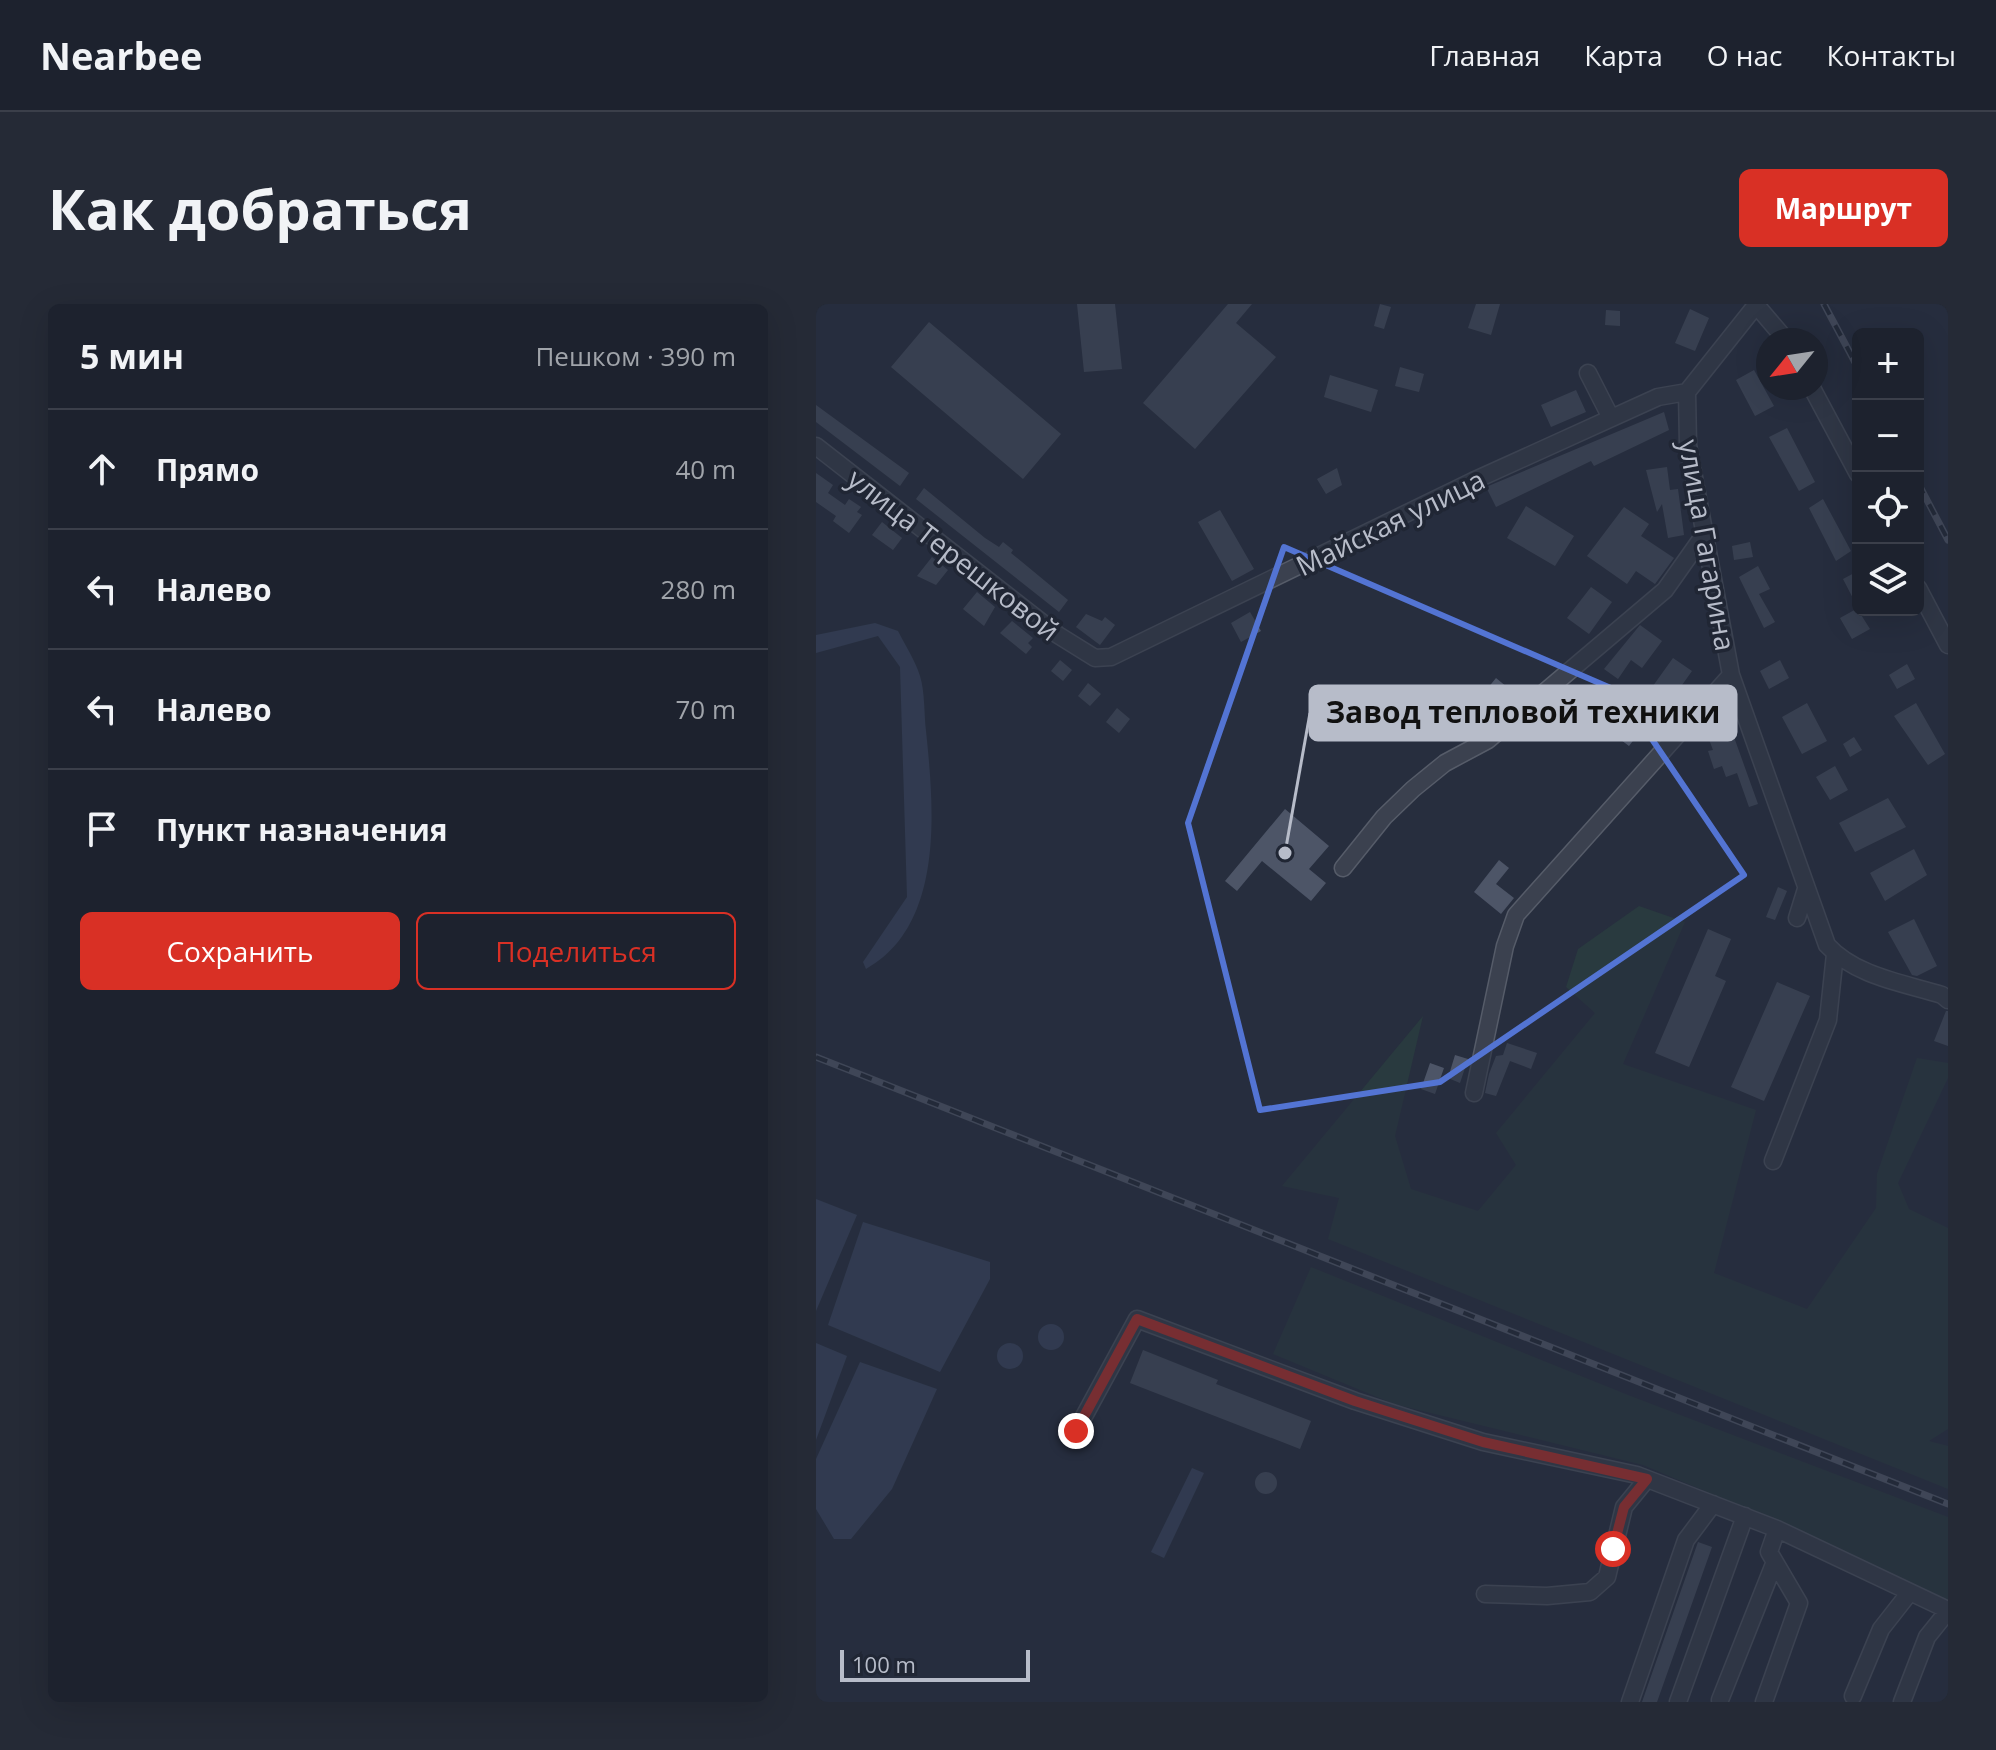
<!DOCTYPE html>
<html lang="ru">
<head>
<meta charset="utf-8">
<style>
  :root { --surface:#1d222e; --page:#252a36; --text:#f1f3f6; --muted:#a0a4aa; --line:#3b3f4a; --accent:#d93025 }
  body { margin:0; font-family:"Open Sans",sans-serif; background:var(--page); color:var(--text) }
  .controls { position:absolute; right:24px; top:24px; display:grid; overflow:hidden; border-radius:12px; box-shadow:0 8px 32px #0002 }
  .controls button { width:72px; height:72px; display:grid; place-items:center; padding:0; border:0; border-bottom:2px solid var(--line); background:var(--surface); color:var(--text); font:40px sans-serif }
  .compass { position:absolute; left:940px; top:24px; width:72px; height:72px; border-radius:50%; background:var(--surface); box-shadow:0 8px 32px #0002; rotate:240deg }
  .scale { position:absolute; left:24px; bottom:20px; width:190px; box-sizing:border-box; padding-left:8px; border:4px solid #b7bcc9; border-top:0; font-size:22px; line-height:28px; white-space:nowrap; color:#b7bcc9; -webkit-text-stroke:6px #202634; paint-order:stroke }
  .stop { position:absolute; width:24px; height:24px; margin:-18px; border:6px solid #d93025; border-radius:50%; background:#fff }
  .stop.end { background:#d93025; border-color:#fff; box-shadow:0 2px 8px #0008 }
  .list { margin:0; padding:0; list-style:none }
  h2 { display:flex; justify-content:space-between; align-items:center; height:104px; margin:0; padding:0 32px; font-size:34px }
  h2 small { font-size:26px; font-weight:400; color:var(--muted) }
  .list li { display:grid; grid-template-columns:52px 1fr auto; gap:24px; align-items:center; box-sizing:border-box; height:120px; padding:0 32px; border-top:2px solid var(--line) }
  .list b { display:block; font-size:30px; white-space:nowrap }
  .list em { font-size:26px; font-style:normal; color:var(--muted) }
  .actions { display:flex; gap:16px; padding:24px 32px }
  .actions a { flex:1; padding:18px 0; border:2px solid var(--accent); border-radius:12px; text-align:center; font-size:28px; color:var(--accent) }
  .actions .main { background:var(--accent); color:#fff }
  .icon { flex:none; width:44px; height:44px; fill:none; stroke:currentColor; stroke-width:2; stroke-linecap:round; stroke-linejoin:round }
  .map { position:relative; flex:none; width:1132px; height:1398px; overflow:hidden; border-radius:12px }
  header { display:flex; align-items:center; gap:48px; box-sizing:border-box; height:112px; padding:0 40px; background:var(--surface); border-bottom:2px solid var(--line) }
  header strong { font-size:38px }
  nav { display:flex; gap:44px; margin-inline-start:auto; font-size:28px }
  .intro { display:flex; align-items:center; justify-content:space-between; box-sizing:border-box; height:192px; padding:0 48px }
  h1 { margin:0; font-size:56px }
  .button { padding:20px 36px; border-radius:12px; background:var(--accent); color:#fff; font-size:28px; font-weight:700 }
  main { display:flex; gap:48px; padding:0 48px }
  aside { flex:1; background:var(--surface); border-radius:12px; box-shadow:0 8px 32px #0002 }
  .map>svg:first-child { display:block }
  .green { fill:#293a3f }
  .water { fill:#3e4a66 }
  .building { fill:#4d5567 }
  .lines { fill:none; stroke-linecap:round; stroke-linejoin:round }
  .minor-casing { stroke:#565c69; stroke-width:19 }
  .minor { stroke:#3b414f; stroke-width:16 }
  .rail-casing { stroke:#5d6475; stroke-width:7 }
  .rail { stroke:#202634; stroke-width:4; stroke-dasharray:12; stroke-linecap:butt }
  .route { stroke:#d93025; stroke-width:10 }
  .marked { fill:none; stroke:#5374d3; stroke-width:6; stroke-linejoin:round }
  .labels { text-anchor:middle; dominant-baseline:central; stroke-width:7; stroke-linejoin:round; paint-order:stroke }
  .street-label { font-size:28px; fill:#b7bcc9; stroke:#202634 }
  .leader { fill:none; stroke:#b7bcc9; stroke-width:3 }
  .callout-dot { fill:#b7bcc9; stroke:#202634; stroke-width:3 }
  .callout { fill:#b7bcc9; stroke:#b7bcc9; stroke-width:3 }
  .callout-label { font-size:30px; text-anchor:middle; font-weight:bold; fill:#111 }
</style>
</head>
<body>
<header>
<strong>Nearbee</strong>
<nav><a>Главная</a><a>Карта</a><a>О нас</a><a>Контакты</a></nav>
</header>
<div class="intro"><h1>Как добраться</h1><a class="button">Маршрут</a></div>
<main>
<aside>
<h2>5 мин<small>Пешком · 390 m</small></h2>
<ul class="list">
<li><svg class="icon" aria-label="ahead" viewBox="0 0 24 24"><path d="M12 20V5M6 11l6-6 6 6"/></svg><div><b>Прямо</b></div><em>40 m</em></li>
<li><svg class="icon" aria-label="left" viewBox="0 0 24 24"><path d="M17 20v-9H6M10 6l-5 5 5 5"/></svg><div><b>Налево</b></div><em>280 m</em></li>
<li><svg class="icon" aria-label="left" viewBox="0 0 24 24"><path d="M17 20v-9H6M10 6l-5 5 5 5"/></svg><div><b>Налево</b></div><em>70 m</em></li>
<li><svg class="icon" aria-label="arrive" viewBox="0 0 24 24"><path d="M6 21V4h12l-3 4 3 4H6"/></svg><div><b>Пункт назначения</b></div></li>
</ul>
<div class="actions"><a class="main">Сохранить</a><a>Поделиться</a></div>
</aside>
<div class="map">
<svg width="1132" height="1398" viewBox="0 0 1132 1398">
  <rect width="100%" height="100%" fill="#272e3e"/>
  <!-- green -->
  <path class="green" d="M823,602l46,16 -62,142 133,46 -42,163 93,36 69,-101 1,-34 40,-116 31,5v15l-50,105 11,26 39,19v201l-19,12 19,5v43l-620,-250 11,-41 -57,-12 141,-170 -28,120 16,53 67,22 38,-46 -20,-32 99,-120 -29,-26 12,-38z
    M495,963l317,128 320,122v86l-165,-79 -140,-59 -249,-61 -121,-50z"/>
  <!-- water -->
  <path class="water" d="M59,319l23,8c7,14 17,29 22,45 5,16 4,38 6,55 8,77 19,194 -60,238l-3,-7 44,-65 -7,-230 -22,-31 -62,17v-18z
    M0,895l41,16 -41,96z
    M47,918l127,40v17l-50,93 -112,-47z
    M222 1033a13 13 0 1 1 26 0a13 13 0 1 1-26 0Z
    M181 1052a13 13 0 1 1 26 0a13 13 0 1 1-26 0Z
    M0,1039l31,13 -31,84z
    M44,1058l77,27 -45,100 -41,50h-17l-18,-30v-50z
    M376,1164l12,5 -40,85 -13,-6z"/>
  <!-- building -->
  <path class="building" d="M261,0h38l7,65 -38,3z
    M412,0h24l-16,19 40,34 -81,92 -52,-46z
    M564,0l11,3 -7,22 -10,-3z
    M660,0h24l-9,31 -23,-7z
    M874,5l19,9 -14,33 -20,-8z
    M790,6l14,1v15l-15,-1z
    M113,18l132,112 -38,45 -132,-112z
    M584,63l24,7 -5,18 -24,-6z
    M938,66l20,36 -19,10 -19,-36z
    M514,71l48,15 -7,22 -47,-15z
    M760,86l10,22 -35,15 -10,-22z
    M0,101l93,68 -9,13 -84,-64z
    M848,108l5,18 -75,36 -3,-5 -95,46 -10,-20z
    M971,124l28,54 -16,9 -30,-54z
    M851,163l3,23 8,-1 6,46 -16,3 -6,-34 -5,8 -11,-42z
    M521,164l5,17 -16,9 -9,-15z
    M0,169l17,12 -5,8 17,12 4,-6 12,8 -4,5 5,3 -13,18 -16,-12 3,-5 -20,-14z
    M108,184l61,50 14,9 4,-5 10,8 -2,3 57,47 -9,12 -143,-113z
    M1007,195l28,52 -15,10 -27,-53z
    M710,202l48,30 -19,30 -48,-28z
    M808,203l25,17 -8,12 33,22 -19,26 -19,-13 -9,13 -40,-28z
    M404,206l34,59 -22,12 -34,-59z
    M66,218l20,16 -9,12 -21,-15z
    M934,238l3,15 -19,3 -2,-14z
    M116,253l16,13 -12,15 -19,-9z
    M942,262l12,23 -11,5 16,28 -11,6 -25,-51z
    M1042,267v39l12,19 -18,10 -12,-21 18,-10 -15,-29z
    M775,283l21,15 -23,32 -22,-16z
    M161,288l18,15 -11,19 -21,-17z
    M434,308l11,19 -20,11 -10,-19z
    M270,310l16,7 3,-4 10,8 -15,20 -24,-18z
    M196,317l21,17 -5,5 4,4 -6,7 -26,-21z
    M824,321l22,16 -20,27 -11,-8 -13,19 -14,-10z
    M857,354l19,13 -35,49 -5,-4 -23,30 -12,-9 6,-8 -6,-5 7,-10 6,4z
    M244,356l12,10 -9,11 -12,-10z
    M964,356l9,18 -20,11 -9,-18z
    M1091,360l8,15 -18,10 -8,-14z
    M680,374l22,18 -41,38 -16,-13z
    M272,379l13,11 -11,12 -12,-10z
    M991,399l20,38 -25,13 -20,-37z
    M1100,399l29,51 -17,11 -34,-49z
    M301,404l13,11 -11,14 -13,-11z
    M914,422l28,78 -9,3 -12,-34 -11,4 -4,-11 -8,3 -6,-18 5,-1 -6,-16z
    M1038,433l8,13 -12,7 -7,-13z
    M1019,462l13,24 -18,10 -14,-23z
    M1072,494l18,29 -51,25 -16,-29z
    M469,505l44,37 -20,23 17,14 -15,18 -49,-40 -25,30 -12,-10z
    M1098,545l13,26 -42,26 -15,-28z
    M683,556l10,8 -13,16 18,14 -13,16 -27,-22z
    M962,583l9,4 -12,29 -9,-3z
    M1098,615l23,47 -20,10 -5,-1 -24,-43z
    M892,625l23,10 -16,37 11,5 -37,86 -34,-14z
    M961,678l33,14 -46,105 -33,-14z
    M1130,707h2v35l-14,-5z
    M691,739l30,10 -6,16 -21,-8 -14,35 -11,-3 4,-19 7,-18 7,-1z
    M639,751l13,4 -8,24 -12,-5z
    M614,759l14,5 -9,26 -14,-5z
    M327,1046l75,30 -2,4 95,37 -11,28 -170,-66z
    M439 1179a11 11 0 1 1 22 0a11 11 0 1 1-22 0Z
    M882,1238l14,5 -55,155h-15z"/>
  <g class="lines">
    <!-- minor casing -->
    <g class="minor-casing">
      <path id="minor" d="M941,0l-70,88 1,53 43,230 96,270c28,31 76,38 115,50l6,5
        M941,2l29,34
        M772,69l23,45
        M996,84l46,86
        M0,142l242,189 37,23 16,-1 362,-176 185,-84 29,-5
        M1102,284l30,57
        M527,564l41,-51 29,-28 32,-26 43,-23 177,-150 41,-58
        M981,614l9,-29
        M658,789l31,-147 11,-31 215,-240
        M957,857l55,-141 7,-66
        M260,1127l61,-112 218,82 128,41 154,33 140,54 171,81
        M669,1290l62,2 43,-4 17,-15 17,-70 23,-28
        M1037,1392l28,-67 29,-37
        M904,1396l54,-136
        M814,1398l56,-162 27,-36
        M862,1398l67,-186
        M948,1398l35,-99 -30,-51 8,-23
        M1086,1398l25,-65 21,-26"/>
    </g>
    <!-- minor -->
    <use href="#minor" class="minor"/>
    <!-- rail casing -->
    <g class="rail-casing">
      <path id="rail" d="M1008,0l34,64
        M1102,179l30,57
        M0,753l1132,447"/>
    </g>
    <!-- rail -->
    <use href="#rail" class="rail"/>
  </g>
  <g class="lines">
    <!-- route -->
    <path class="route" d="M260,1127l61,-112 218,82 128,41 164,37 -23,28 -11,42"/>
  </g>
  <!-- marked area -->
  <path d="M0 0H1132V1398H0ZM468,243l336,145 124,183 -304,207 -180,28 -72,-287z" fill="#272e3e" fill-opacity=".55" fill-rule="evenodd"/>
  <path class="marked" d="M468,243l336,145 124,183 -304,207 -180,28 -72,-287z"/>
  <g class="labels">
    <!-- street labels -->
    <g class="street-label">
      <text transform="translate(574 218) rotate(-26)">Майская улица</text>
      <text transform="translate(892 241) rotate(80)">улица Гагарина</text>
      <text transform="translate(138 250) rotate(38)">улица Терешковой</text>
    </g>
  </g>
  <!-- callouts -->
  <path class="leader" d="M469 549L494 409"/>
  <circle class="callout-dot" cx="469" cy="549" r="8"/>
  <rect class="callout" x="494" y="382" width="426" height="54" rx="8"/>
  <g class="callout-label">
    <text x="707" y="419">Завод тепловой техники</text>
  </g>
</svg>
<div class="controls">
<button>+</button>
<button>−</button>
<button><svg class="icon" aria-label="locate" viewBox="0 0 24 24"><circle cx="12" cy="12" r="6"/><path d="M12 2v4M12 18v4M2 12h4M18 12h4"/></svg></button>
<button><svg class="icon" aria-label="layers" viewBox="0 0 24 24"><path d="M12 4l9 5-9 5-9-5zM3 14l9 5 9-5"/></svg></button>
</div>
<svg class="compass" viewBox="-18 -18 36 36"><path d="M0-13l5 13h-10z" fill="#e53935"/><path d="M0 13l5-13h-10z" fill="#a0a4aa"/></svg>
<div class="scale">100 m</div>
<div class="stop" style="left:797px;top:1245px"></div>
<div class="stop end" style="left:260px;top:1127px"></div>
</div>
</main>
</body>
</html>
